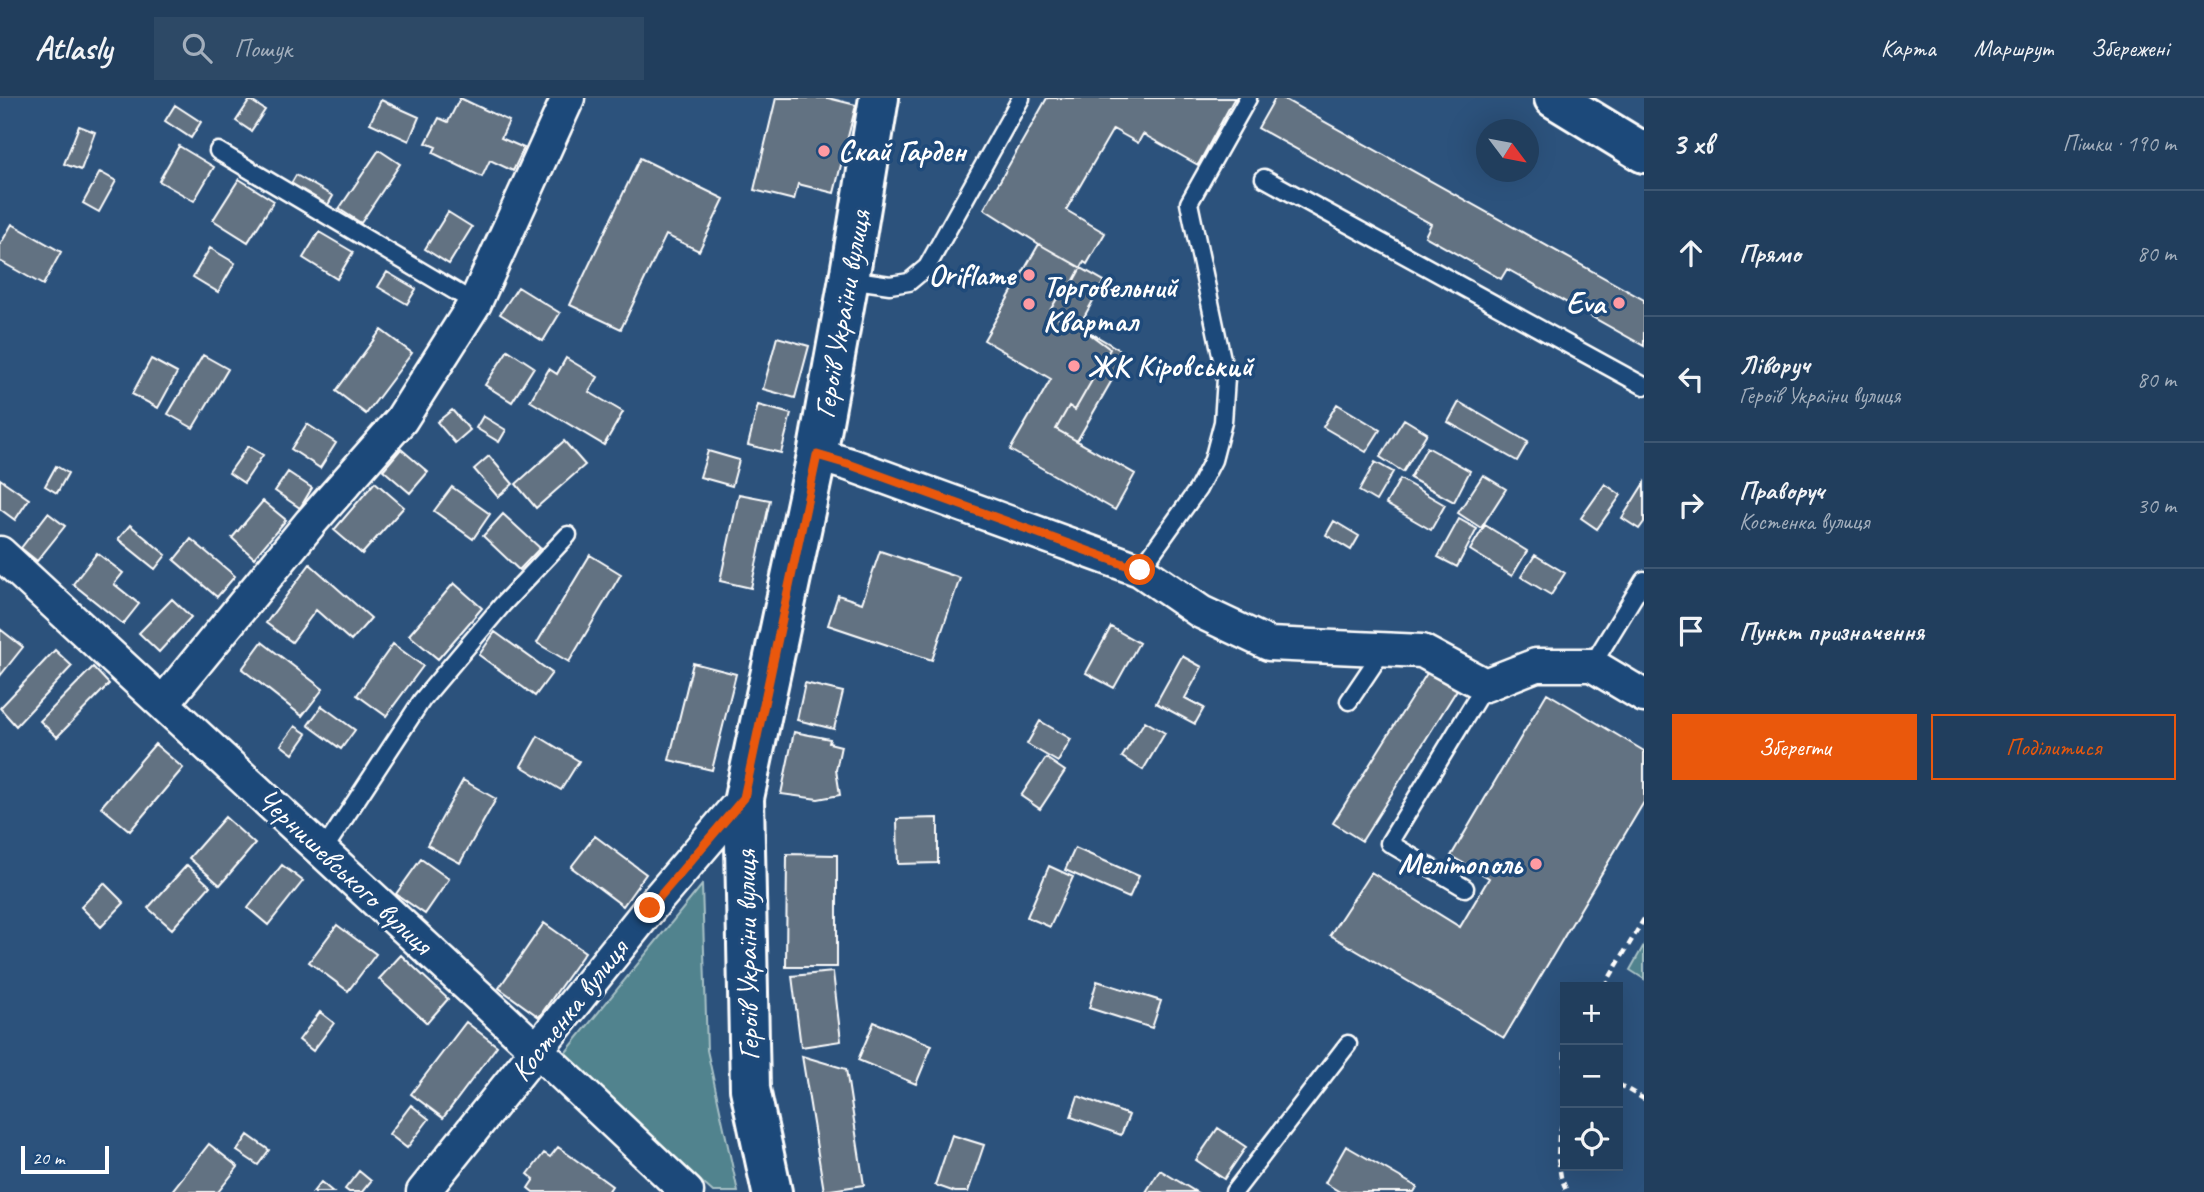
<!DOCTYPE html>
<html lang="uk">
<head>
<meta charset="utf-8">
<style>
  :root { --surface:#213e5d; --page:#2d4966; --text:#f1f3f6; --muted:#a2aebc; --line:#3e5772; --accent:#ea580c }
  body { margin:0; font-family:Caveat,sans-serif; background:var(--page); color:var(--text) }
  .controls { position:absolute; right:21px; bottom:21px; display:grid; overflow:hidden; border-radius:0px; box-shadow:0 7px 28px #0002 }
  .controls button { width:63px; height:63px; display:grid; place-items:center; padding:0; border:0; border-bottom:2px solid var(--line); background:var(--surface); color:var(--text); font:35px sans-serif }
  .compass { position:absolute; left:1476px; top:21px; width:63px; height:63px; border-radius:50%; background:var(--surface); box-shadow:0 7px 28px #0002; rotate:122deg }
  .scale { position:absolute; left:21px; bottom:18px; width:88px; box-sizing:border-box; padding-left:7px; border:4px solid #fff; border-top:0; font-size:19px; line-height:24px; white-space:nowrap; color:#fff; -webkit-text-stroke:5px #1f4a7a; paint-order:stroke }
  .stop { position:absolute; width:21px; height:21px; margin:-16px; border:5px solid #ea580c; border-radius:50%; background:#fff }
  .stop.end { background:#ea580c; border-color:#fff; box-shadow:0 2px 7px #0008 }
  .list { margin:0; padding:0; list-style:none }
  h2 { display:flex; justify-content:space-between; align-items:center; height:91px; margin:0; padding:0 28px; font-size:30px }
  h2 small { font-size:23px; font-weight:400; color:var(--muted) }
  .list li { display:grid; grid-template-columns:46px 1fr auto; gap:21px; align-items:center; box-sizing:border-box; height:126px; padding:0 28px; border-top:2px solid var(--line) }
  .list b { display:block; font-size:26px; white-space:nowrap }
  .list p { margin:0; font-size:23px; white-space:nowrap; color:var(--muted) }
  .list em { font-size:23px; font-style:normal; color:var(--muted) }
  .actions { display:flex; gap:14px; padding:21px 28px }
  .actions a { flex:1; padding:16px 0; border:2px solid var(--accent); border-radius:0px; text-align:center; font-size:24px; color:var(--accent) }
  .actions .main { background:var(--accent); color:#fff }
  .icon { flex:none; width:38px; height:38px; fill:none; stroke:currentColor; stroke-width:2; stroke-linecap:round; stroke-linejoin:round }
  .map { position:relative; flex:none; width:1644px; height:1094px; overflow:hidden }
  header { display:flex; align-items:center; gap:42px; box-sizing:border-box; height:98px; padding:0 35px; background:var(--surface); border-bottom:2px solid var(--line) }
  header strong { font-size:33px }
  nav { display:flex; gap:38px; margin-inline-start:auto; font-size:24px }
  .search { width:490px; height:63px; background:var(--page); display:flex; align-items:center; gap:18px; box-sizing:border-box; padding:0 24px; border-radius:0px; color:var(--muted); font-size:26px }
  main { display:flex }
  aside { flex:1; background:var(--surface) }
  .map>svg:first-child { display:block }
  .green { fill:#51838e; stroke:#a8c1c6; stroke-width:2 }
  .building { fill:#627282; stroke:#fff; stroke-width:2 }
  .lines { fill:none; stroke-linecap:round; stroke-linejoin:round }
  .service-casing { stroke:#fff; stroke-width:21 }
  .minor-casing { stroke:#fff; stroke-width:37 }
  .secondary-casing { stroke:#fff; stroke-width:44 }
  .trunk-casing { stroke:#fff; stroke-width:44 }
  .path { stroke:#fff; stroke-width:4.5; stroke-dasharray:7 5; stroke-linecap:butt }
  .service { stroke:#1f4a7a; stroke-width:16 }
  .minor { stroke:#1f4a7a; stroke-width:32 }
  .secondary { stroke:#1f4a7a; stroke-width:38 }
  .trunk { stroke:#1f4a7a; stroke-width:38 }
  .route { stroke:#ea580c; stroke-width:9 }
  .poi-dot { fill:#ff9aa2; stroke:#1f4a7a; stroke-width:2.5 }
  .labels { text-anchor:middle; dominant-baseline:central; stroke-width:7; stroke-linejoin:round; paint-order:stroke }
  .poi-label { font-size:30px; font-weight:bold; fill:#fff; stroke:#1f4a7a; text-anchor:start }
  .street-label { font-size:30px; fill:#fff; stroke:#1f4a7a }
</style>
</head>
<body>
<header>
<strong>Atlasly</strong>
<div class="search"><svg class="icon" aria-label="search" viewBox="0 0 24 24"><circle cx="10" cy="10" r="6"/><path d="M15 15l6 6"/></svg>Пошук</div>
<nav><a>Карта</a><a>Маршрут</a><a>Збережені</a></nav>
</header>
<main>
<div class="map">
<svg width="1644" height="1094" viewBox="0 0 1644 1094">
  <rect width="100%" height="100%" fill="#2c527c"/>
  <filter id="ink" filterUnits="userSpaceOnUse"><feTurbulence type="fractalNoise" baseFrequency=".0143" numOctaves="2"/><feDisplacementMap in="SourceGraphic" scale="14" xChannelSelector="R" yChannelSelector="G"/><feConvolveMatrix kernelMatrix="1 2 1 2 8 2 1 2 1" color-interpolation-filters="sRGB"/></filter>
  <g filter="url(#ink)">
    <!-- green -->
    <path class="green" d="M702,787l5,165 31,142h-25l-151,-135z
      M1644,847v34l-14,-9z"/>
    <!-- building -->
    <path class="building" d="M460,0l49,23 -8,17 23,10 -11,23 -23,-11 -8,17 -49,-24 3,-6 -10,-4 13,-25 9,4z
      M776,0h52l28,7 -22,88 -36,-9 -4,16 -40,-10z
      M1047,0h192l-1,3 -4,-2 -36,66 -55,-31 -5,9 -25,-14 -47,81 39,23 -18,31 -3,-2 -17,31 -5,-3 -14,24 31,12 31,23 -35,61 -6,-4 -13,23 79,45 -20,36 -105,-60 41,-71 -67,-39 55,-96 -55,-35z
      M1275,0h7l362,202v46l-137,-77 -6,10 -76,-43 6,-12 -173,-96z
      M250,2l15,10 -14,21 -15,-10z
      M381,2l38,17 -10,24 -39,-18z
      M175,7l26,17 -10,16 -26,-17z
      M79,28l16,6 -14,38 -17,-6z
      M179,48l35,21 -20,34 -35,-20z
      M379,52l21,14 -39,59 -22,-14z
      M640,60l84,41 -25,52 -33,-16 -45,94 -51,-24z
      M100,74l16,9 -17,31 -16,-9z
      M296,77l37,21 -8,14 -37,-21z
      M239,81l35,22 -26,41 -35,-22z
      M448,114l24,15 -23,37 -24,-15z
      M12,126l49,28 -18,33 -43,-24v-16z
      M319,134l34,20 -16,27 -34,-21z
      M1039,146l65,37 -25,45 48,28 -50,87 58,33 -20,36 -105,-60 41,-71 -67,-39z
      M210,150l25,15 -17,29 -25,-15z
      M387,174l29,17 -9,15 -29,-17z
      M518,189l42,26 -17,28 -43,-27z
      M381,232l31,23 -46,61 -30,-23z
      M777,239l32,9 -14,52 -32,-9z
      M508,252l26,17 -22,35 -27,-17z
      M203,257l25,14 -35,59 -25,-14z
      M566,260l32,19 -9,15 34,20 -19,33 -74,-44 19,-32 8,5z
      M151,261l26,14 -19,35 -26,-14z
      M1459,304l69,40 -11,19 -69,-39z
      M1337,306l43,26 -14,22 -43,-25z
      M758,307l33,9 -10,39 -33,-8z
      M452,312l18,20 -15,13 -18,-21z
      M483,318l23,14 -7,12 -23,-14z
      M1404,321l23,14 -24,39 -23,-15z
      M307,326l29,19 -16,25 -29,-19z
      M564,343l21,24 -49,43 -20,-24z
      M248,348l15,9 -19,28 -15,-10z
      M1427,349l43,24 -16,31 -44,-24z
      M401,351l27,23 -18,21 -27,-23z
      M708,353l31,9 -7,26 -32,-9z
      M489,358l24,28 -15,13 -24,-28z
      M1375,364l18,10 -17,29 -17,-10z
      M56,368l12,7 -11,20 -12,-7z
      M288,374l24,16 -12,20 -25,-17z
      M1483,377l23,14 -25,39 -23,-15z
      M0,381l29,20 -14,21 -15,-11z
      M1400,381l45,26 -14,25 -45,-26z
      M375,384l29,25 -42,47 -28,-24z
      M1644,385v39l-5,7 -17,-11z
      M1605,386l16,11 -24,34 -16,-11z
      M452,389l38,27 -17,25 -39,-28z
      M739,396l31,6 -19,88 -31,-7z
      M263,403l23,19 -32,38 -22,-20z
      M48,415l17,13 -28,35 -16,-13z
      M503,416l37,34 -21,22 -36,-34z
      M1459,421l18,10 -20,38 -19,-10z
      M1334,423l25,15 -8,14 -25,-15z
      M130,427l36,30 -11,14 -37,-30z
      M1485,427l42,26 -15,25 -42,-26z
      M191,441l44,37 -18,21 -43,-37z
      M880,453l80,27 -28,82 -104,-35 10,-30 24,8z
      M97,455l26,20 -9,11 25,20 -16,20 -50,-40z
      M590,457l31,19 -52,88 -32,-19z
      M1535,457l30,18 -14,22 -30,-18z
      M310,466l61,54 -20,23 -35,-31 -24,32 -26,-19z
      M454,485l28,25 -44,51 -29,-24z
      M172,501l19,18 -32,35 -20,-19z
      M1111,529l28,16 -25,45 -28,-15z
      M0,531l23,18 -23,29z
      M495,534l57,41 -17,23 -56,-41z
      M262,544l61,47 -21,27 -60,-47z
      M393,546l30,22 -37,50 -29,-21z
      M55,552l17,16 -56,60 -16,-18z
      M1182,558l20,11 -17,31 19,10 -9,16 -39,-21z
      M693,565l43,11 -24,96 -43,-10z
      M93,569l16,17 -52,53 -17,-16z
      M1429,572l29,18 -96,153 -29,-18z
      M805,585l38,9 -9,37 -37,-9z
      M1547,595l97,58v51l-140,236 -174,-103 41,-63 89,55 29,-49 -38,-22z
      M322,608l33,24 -14,19 -33,-24z
      M1040,623l31,18 -13,23 -31,-18z
      M1145,623l20,12 -22,37 -21,-13z
      M295,628l12,8 -14,20 -12,-9z
      M794,634l36,7 -1,4 12,3 -5,24 4,25 -22,4 -37,-5z
      M538,638l41,25 -18,29 -40,-24z
      M155,646l28,24 -53,63 -29,-24z
      M1046,660l19,13 -25,38 -19,-13z
      M463,682l33,19 -36,64 -33,-18z
      M225,719l30,27 -35,41 -31,-27z
      M938,720v45l-40,1 -1,-45z
      M595,738l51,38 -23,32 -52,-39z
      M1075,750l64,28 -10,22 -64,-28z
      M787,756l50,1v112h-51z
      M421,761l28,20 -24,35 -29,-20z
      M187,767l23,21 -38,43 -24,-21z
      M282,767l21,16 -35,44 -20,-17z
      M1049,768l24,11 -23,50 -23,-10z
      M104,785l20,20 -23,24 -20,-20z
      M544,825l41,29 -46,65 -40,-29z
      M337,827l39,29 -28,37 -39,-29z
      M401,857l47,44 -21,24 -48,-44z
      M833,874l8,69 -40,6 -9,-71z
      M1097,883l64,20 -9,27 -63,-20z
      M320,914l14,11 -21,28 -14,-11z
      M466,924l31,24 -54,72 -32,-24z
      M874,924l58,23 -16,39 -58,-24z
      M802,958l44,13 18,116 -40,6z
      M1078,998l51,19 -8,20 -50,-18z
      M411,1007l18,14 -22,29 -18,-14z
      M1218,1030l28,19 -22,32 -28,-19z
      M248,1037l21,15 -11,15 -21,-14z
      M952,1037l32,10 -16,47h-13l-20,-7z
      M209,1046l29,23 -20,25h-47z
      M1346,1048l71,41 -3,5h-74l-15,-9z
      M558,1049l54,39 -4,6h-75l-5,-4 6,-9 -6,-5 16,-21 6,4z
      M1160,1072l36,22h-50z
      M359,1073l12,10 -9,11h-13l-4,-3z
      M321,1084l12,10h-20z"/>
    <g class="lines">
      <!-- service casing -->
      <g class="service-casing">
        <path id="service" d="M218,53l257,152
          M1264,80l380,208
          M849,181l41,6 19,-3 18,-15 94,-169
          M1140,472l58,-81 15,-29 10,-38 3,-44 -37,-175 59,-105
          M1592,567l52,-85
          M1349,603l35,-52
          M323,753l99,-151 81,-96 65,-69
          M1465,790l-76,-45 96,-158
          M1234,1094l114,-148"/>
      </g>
      <!-- minor casing -->
      <g class="minor-casing">
        <path id="minor" d="M817,357l34,10 289,105 61,42 68,32 153,7 63,34 51,-20h56l52,31
          M0,455l538,498 149,141
          M163,605l148,-181 90,-102 74,-117 93,-205
          M423,1094l227,-284 94,-110"/>
      </g>
      <!-- secondary casing -->
      <g class="secondary-casing">
        <path id="secondary" d="M772,1094l-22,-103 -6,-291 73,-343 32,-176 30,-181"/>
      </g>
      <!-- trunk casing -->
      <g class="trunk-casing">
        <path id="trunk" d="M1554,0l90,55"/>
      </g>
      <!-- path -->
      <path class="path" d="M1604,889l40,-68
        M1565,954v64l-6,19 -1,24 3,18 6,15
        M1618,986l26,15"/>
      <!-- service -->
      <use href="#service" class="service"/>
      <!-- minor -->
      <use href="#minor" class="minor"/>
      <!-- secondary -->
      <use href="#secondary" class="secondary"/>
      <!-- trunk -->
      <use href="#trunk" class="trunk"/>
    </g>
  </g>
  <g class="lines" filter="url(#ink)">
    <!-- route -->
    <path class="route" d="M650,810l94,-110 73,-343 34,10 289,105"/>
  </g>
  <!-- markers -->
  <g class="poi-dot">
    <circle cx="824" cy="53" r="7"/>
    <circle cx="1029" cy="177" r="7"/>
    <circle cx="1619" cy="205" r="7"/>
    <circle cx="1029" cy="206" r="7"/>
    <circle cx="1074" cy="268" r="7"/>
    <circle cx="1536" cy="766" r="7"/>
  </g>
  <g class="labels">
    <!-- poi labels -->
    <g class="poi-label">
      <text x="838" y="53">Скай Гарден</text>
      <text x="1015" y="177" text-anchor="end">Oriflame</text>
      <text x="1043" y="189">Торговельний<tspan x="1043" dy="34">Квартал</tspan></text>
      <text x="1605" y="205" text-anchor="end">Eva</text>
      <text x="1088" y="268">ЖК Кіровський</text>
      <text x="1522" y="766" text-anchor="end">Мелітополь</text>
    </g>
    <!-- street labels -->
    <g class="street-label">
      <text transform="translate(842 216) rotate(-80)">Героїв України вулиця</text>
      <text transform="translate(345 773) rotate(43)">Чернишевського вулиця</text>
      <text transform="translate(747 857) rotate(-91)">Героїв України вулиця</text>
      <text transform="translate(569 912) rotate(-52)">Костенка вулиця</text>
    </g>
  </g>
</svg>
<div class="controls">
<button>+</button>
<button>−</button>
<button><svg class="icon" aria-label="locate" viewBox="0 0 24 24"><circle cx="12" cy="12" r="6"/><path d="M12 2v4M12 18v4M2 12h4M18 12h4"/></svg></button>
</div>
<svg class="compass" viewBox="-18 -18 36 36"><path d="M0-13l5 13h-10z" fill="#e53935"/><path d="M0 13l5-13h-10z" fill="#a2aebc"/></svg>
<div class="scale">20 m</div>
<div class="stop" style="left:1140px;top:472px"></div>
<div class="stop end" style="left:650px;top:810px"></div>
</div>
<aside>
<h2>3 хв<small>Пішки · 190 m</small></h2>
<ul class="list">
<li><svg class="icon" aria-label="ahead" viewBox="0 0 24 24"><path d="M12 20V5M6 11l6-6 6 6"/></svg><div><b>Прямо</b></div><em>80 m</em></li>
<li><svg class="icon" aria-label="left" viewBox="0 0 24 24"><path d="M17 20v-9H6M10 6l-5 5 5 5"/></svg><div><b>Ліворуч</b><p>Героїв України вулиця</p></div><em>80 m</em></li>
<li><svg class="icon" aria-label="right" viewBox="0 0 24 24"><path d="M7 20v-9h11M14 6l5 5-5 5"/></svg><div><b>Праворуч</b><p>Костенка вулиця</p></div><em>30 m</em></li>
<li><svg class="icon" aria-label="arrive" viewBox="0 0 24 24"><path d="M6 21V4h12l-3 4 3 4H6"/></svg><div><b>Пункт призначення</b></div></li>
</ul>
<div class="actions"><a class="main">Зберегти</a><a>Поділитися</a></div>
</aside>
</main>
</body>
</html>
